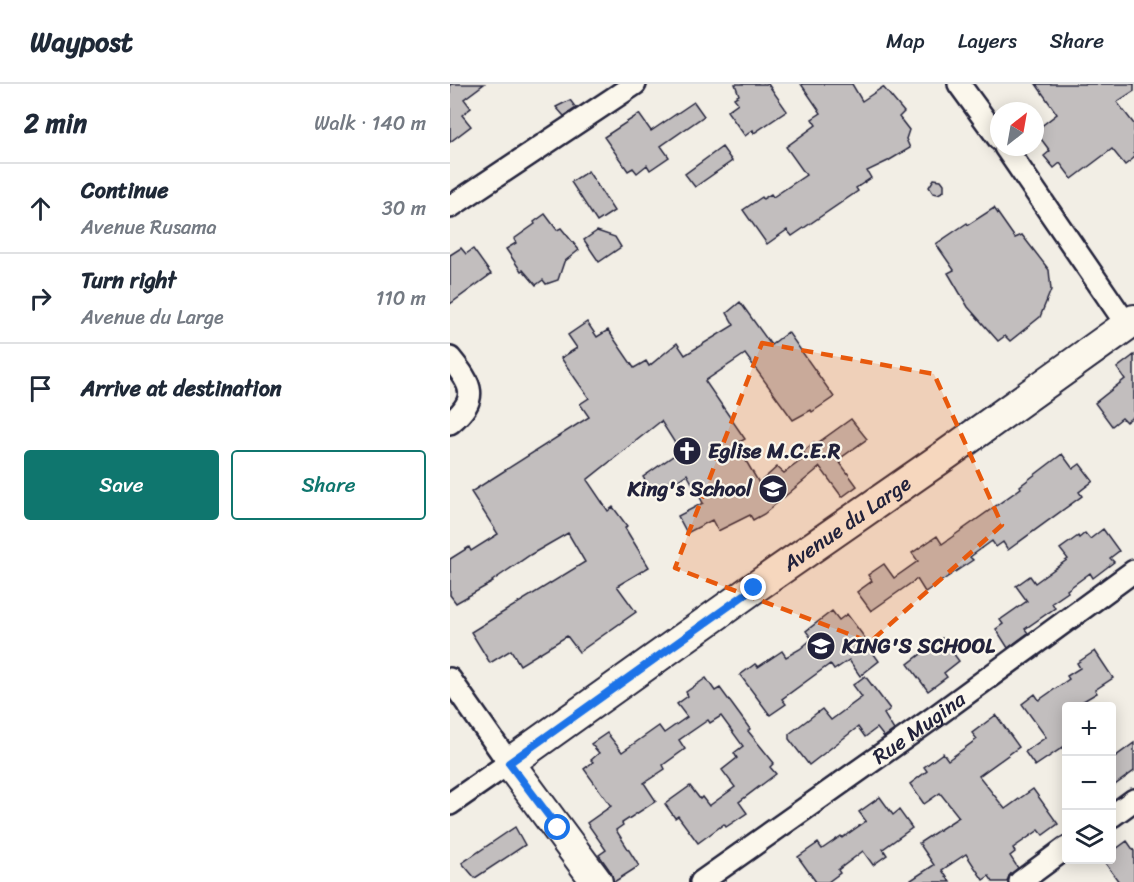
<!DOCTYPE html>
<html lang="en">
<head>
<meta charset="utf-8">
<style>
  :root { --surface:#fff; --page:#f6f6f7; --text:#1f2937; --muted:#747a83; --line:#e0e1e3; --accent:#0f766e }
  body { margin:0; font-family:Sriracha,sans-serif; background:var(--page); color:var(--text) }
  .controls { position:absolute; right:18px; bottom:18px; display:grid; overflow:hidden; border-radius:6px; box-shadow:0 3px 15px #0003 }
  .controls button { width:54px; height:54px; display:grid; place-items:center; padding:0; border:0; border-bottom:2px solid var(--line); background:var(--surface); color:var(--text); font:30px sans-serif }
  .compass { position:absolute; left:540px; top:18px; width:54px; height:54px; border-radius:50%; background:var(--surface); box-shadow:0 3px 15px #0003; rotate:31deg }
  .stop { position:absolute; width:18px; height:18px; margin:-14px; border:4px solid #1a73e8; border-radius:50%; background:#fff }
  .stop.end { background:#1a73e8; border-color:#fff; box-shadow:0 2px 6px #0008 }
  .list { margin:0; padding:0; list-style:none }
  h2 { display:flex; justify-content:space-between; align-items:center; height:78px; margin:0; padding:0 24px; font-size:26px }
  h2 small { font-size:20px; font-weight:400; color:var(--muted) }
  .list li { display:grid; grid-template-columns:39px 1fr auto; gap:18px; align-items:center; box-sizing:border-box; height:90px; padding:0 24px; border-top:2px solid var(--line) }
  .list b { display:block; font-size:22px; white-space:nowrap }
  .list p { margin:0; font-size:20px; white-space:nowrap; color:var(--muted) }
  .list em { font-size:20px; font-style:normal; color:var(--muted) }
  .actions { display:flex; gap:12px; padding:18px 24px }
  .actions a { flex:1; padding:14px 0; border:2px solid var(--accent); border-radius:6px; text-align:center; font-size:21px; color:var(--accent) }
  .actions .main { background:var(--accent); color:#fff }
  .icon { flex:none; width:33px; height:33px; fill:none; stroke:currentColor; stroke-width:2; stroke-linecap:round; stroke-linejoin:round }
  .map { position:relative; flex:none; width:684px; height:798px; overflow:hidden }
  header { display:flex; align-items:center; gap:36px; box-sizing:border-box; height:84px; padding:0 30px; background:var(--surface); border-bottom:2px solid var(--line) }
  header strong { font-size:28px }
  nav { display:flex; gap:33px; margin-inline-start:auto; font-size:21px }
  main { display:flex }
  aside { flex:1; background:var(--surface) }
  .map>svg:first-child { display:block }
  .building { fill:#c2bebe; stroke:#22223b; stroke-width:1.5 }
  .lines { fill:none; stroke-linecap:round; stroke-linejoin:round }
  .minor-casing { stroke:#22223b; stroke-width:26 }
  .secondary-casing { stroke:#22223b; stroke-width:34 }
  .minor { stroke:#fbf7ec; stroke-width:21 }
  .secondary { stroke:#fbf7ec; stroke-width:30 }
  .route { stroke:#1a73e8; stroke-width:8 }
  .marked { fill:#e8590c; fill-opacity:0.2; stroke:#e8590c; stroke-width:4.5; stroke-dasharray:12 8; stroke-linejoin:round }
  .labels { text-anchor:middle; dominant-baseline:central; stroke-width:4.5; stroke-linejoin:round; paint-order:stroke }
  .poi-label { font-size:21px; font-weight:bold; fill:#22223b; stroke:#fbf7ec; text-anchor:start }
  .street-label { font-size:21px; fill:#22223b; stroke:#fbf7ec }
</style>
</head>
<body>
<header>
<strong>Waypost</strong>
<nav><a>Map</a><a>Layers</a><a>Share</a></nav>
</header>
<main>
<aside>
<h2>2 min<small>Walk · 140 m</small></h2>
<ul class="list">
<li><svg class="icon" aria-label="ahead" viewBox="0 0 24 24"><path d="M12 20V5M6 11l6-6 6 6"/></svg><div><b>Continue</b><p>Avenue Rusama</p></div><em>30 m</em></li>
<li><svg class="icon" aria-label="right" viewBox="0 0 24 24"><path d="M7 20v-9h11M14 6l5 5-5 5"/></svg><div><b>Turn right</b><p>Avenue du Large</p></div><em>110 m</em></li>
<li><svg class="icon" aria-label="arrive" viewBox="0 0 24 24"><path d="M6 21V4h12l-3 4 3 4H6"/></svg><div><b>Arrive at destination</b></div></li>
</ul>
<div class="actions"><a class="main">Save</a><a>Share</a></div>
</aside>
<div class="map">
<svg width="684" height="798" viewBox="0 0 684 798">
  <rect width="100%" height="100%" fill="#f2eee5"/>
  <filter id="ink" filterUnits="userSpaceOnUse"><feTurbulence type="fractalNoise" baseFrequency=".0167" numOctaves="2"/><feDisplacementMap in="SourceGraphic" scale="12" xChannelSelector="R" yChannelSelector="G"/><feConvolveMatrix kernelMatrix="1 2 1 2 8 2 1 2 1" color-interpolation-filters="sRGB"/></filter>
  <g filter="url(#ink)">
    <!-- building -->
    <path class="building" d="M0,0h34l-20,15 7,9 -9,7 9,11 -21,16z
      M285,0h33l19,27 -33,22 -1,-3 -8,6 -18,-25 11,-8 -4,-5 5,-3z
      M351,0h51l10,17 21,-14 21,25 -5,5 10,13 -3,9 4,9 -22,13 -21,10 4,7 -15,10 2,3 -66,45 -5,-6 -20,14 -24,-34 19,-13 1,2 8,-5 2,3 33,-22 -20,-28 30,-22 -4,-6 9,-6z
      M586,0h98v7l-17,11 17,22v34l-9,7 -13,-16 -40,30 -12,-16 -6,5 -10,-12 6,-5 -15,-20 22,-17z
      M120,16l6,8 -12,8 -8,-9z
      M244,18l10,14 -43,30 8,11 -19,13 -3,-5 -10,8 -4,-5 -5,3 -24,-34 35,-23 12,17z
      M272,63l10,14 -37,26 -10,-13z
      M138,87l26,40 -17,11 -26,-40z
      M484,95l7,1 3,4v7l-6,3 -5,-1 -4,-6z
      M544,124l21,30 7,-3 27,35 2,20 -11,27 -30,24 -5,-5 -7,5 -30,-34 -20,-34 6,-3 -18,-26 31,-21 1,2z
      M95,130l12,16 4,-2 18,22 -15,12 -6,18 -12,4 -3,-4 -7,5 -13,-15 -2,1 -15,-22 10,-6 -2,-4 21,-15 -1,-2z
      M147,147l18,6 6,10 -22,15 -15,-22z
      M11,164l5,6 7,-5 18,25 -41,30v-49z
      M290,218l31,43 17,-13 46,65 -22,15 -1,-2 -18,10 -48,-66 -40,27 40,58 -9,5 23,39 18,-16 7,6 23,-17 -4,-4 11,-10 2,2 35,-25 16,20 -29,21 19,26 -15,11 -22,-30 -56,47 -11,6 -3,-5 -32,16 -6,-11 -25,13 -9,-17 25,-13 -16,-29 -32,22 -12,-19 37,-26 -19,-30 -74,59 21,31 5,-4 14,19 -2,2 24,39 -32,19 19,26 -57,40 -12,-16 -47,29 -9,-15 -21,13 -19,-31 114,-70 -17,-29 -38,22 -38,26 1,1 -37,21 -6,-8v-36l19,-12 2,4 27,-17 -27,-42 118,-75 -9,-13 9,-6 -28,-40 16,-10 -9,-13 19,-13 10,15 11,-7 26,38 12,-7 3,5 28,-23 8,12 49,-30 -7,-12z
      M684,271v61l-8,6 -4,-4 -10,8 -17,-23 30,-24 -8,-11z
      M612,370l11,15 7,-5 13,17 -14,11 3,4 -74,54 -5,-8 -7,5 -4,-6 -22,16 3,3 -48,32 -8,-13 -46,32 -14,-19 15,-11 -4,-6 16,-11 10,14 24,-17 -6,-8 25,-17 5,8 79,-56 -1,-2z
      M653,445l16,22 -9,7 4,4 -21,16 -3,-5 -23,17 1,2 -16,11 3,5 -30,21 3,4 -20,15 -12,-19 7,-5 -3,-4 27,-19 -11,-15 14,-10 5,7 33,-24 -8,-10 18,-13 1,2 6,-5 5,6z
      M382,527l7,9 8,-6 18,24 -2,1 16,22 -19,15 -11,-16 -15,10 -4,-6 -48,35 4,5 -16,11 -30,-40 15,-11 3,3 24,-16 4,6 14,-8 12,-10 -6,-8z
      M492,554l17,23 -15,12 3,4 -19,14 -20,-27z
      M645,567l18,27 -18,12 2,3 -22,13h-9v39l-31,21 -10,-14 21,-15 -24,-33 13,-10 4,6 30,-21 -2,-3 13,-8 -3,-5z
      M415,592l25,33 -6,5 10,16 -10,7 -7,-9 -12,9 -7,-10 -49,38 -20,-26v-5l33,-25 9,11 31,-23 -9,-12z
      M256,594l9,13 5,-3 30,41 -2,2 26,32 -4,4 6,7 -37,28 8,11 -21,14 -2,-3 -26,19 -20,-27 -3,2 -10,-14 25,-18 10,13 2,-2 7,9 26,-19 -13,-17 15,-12 -3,-5 9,-7 -22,-30 -11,7 -2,-3 -29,20 6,9 -22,16 2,4 -21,14 12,18 -34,22 1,2 -7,5 23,36 -25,16 -3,-10 -12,-17 7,-5 -19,-27 24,-17 -27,-37 9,-7 -2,-2 8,-7 -8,-9 16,-11 15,19 37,-26 5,7 23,-16 -10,-13 11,-8 -2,-4z
      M546,631l23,32 -40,29 26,33 28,-20 25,35 -15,11 -4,-5 -26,18 2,4 -5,4 8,12 -9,8 -2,6h-14l-4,-6 -6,4 -17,-26 -24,16 8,12h-42l26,-17 -15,-22 40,-26 -19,-24 -16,11 -14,-20 17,-13 -3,-4 19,-14 5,7 29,-21 -5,-6z
      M684,659v28l-22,16v-28z
      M430,713l13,18 6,-5 13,18 -29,21 4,6 -14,10 -10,-14 -25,19 2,3 -12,9h-12l-18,-25 20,-14 4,6 19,-13 1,2 24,-17 -7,-9z
      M65,743l10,18 -50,33 -13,-15z
      M677,757l7,10v31h-15l-16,-22h9v-8z"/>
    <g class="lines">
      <!-- minor casing -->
      <g class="minor-casing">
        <g id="minor">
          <path d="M509,0l40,55"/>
          <path d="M555,63l122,178"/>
          <path d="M0,123l185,-123"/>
          <path d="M0,274c22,27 30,40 0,65"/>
          <path d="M0,595l59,84 -59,41"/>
          <path d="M662,732l22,-16"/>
          <path id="s1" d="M251,798l235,-166 198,-145"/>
          <path d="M570,798l46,-34"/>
        </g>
      </g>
      <!-- secondary casing -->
      <g class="secondary-casing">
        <g id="secondary">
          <path id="s2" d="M147,798l-88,-119 245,-175 193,-134 187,-134"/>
        </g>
      </g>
      <!-- minor -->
      <use href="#minor" class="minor"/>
      <!-- secondary -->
      <use href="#secondary" class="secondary"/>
    </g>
  </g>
  <g class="lines" filter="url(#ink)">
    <!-- route -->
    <path class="route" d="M108,744l-49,-65 245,-175"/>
  </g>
  <!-- marked area -->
  <path class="marked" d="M312,259l172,31 68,151 -132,117 -195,-74z"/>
  <!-- icons -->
  <defs>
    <g id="church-disc" transform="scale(1.5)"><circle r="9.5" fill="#22223b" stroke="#fbf7ec"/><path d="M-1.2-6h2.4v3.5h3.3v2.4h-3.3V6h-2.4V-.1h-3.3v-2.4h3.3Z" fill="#fff"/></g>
    <g id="school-disc" transform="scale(1.5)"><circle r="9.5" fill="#22223b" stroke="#fbf7ec"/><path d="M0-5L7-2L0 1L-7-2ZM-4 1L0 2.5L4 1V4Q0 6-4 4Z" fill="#fff"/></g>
    <g id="university-disc" transform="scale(1.5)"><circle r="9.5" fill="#22223b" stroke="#fbf7ec"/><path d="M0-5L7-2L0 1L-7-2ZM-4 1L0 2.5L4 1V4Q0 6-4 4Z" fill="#fff"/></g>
  </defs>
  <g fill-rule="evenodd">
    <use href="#church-disc" x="237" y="367"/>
    <use href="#school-disc" x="323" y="405"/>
    <use href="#university-disc" x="371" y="562"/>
  </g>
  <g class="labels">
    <!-- poi labels -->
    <g class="poi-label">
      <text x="258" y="367">Eglise M.C.E.R</text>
      <text x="302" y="405" text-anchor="end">King's School</text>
      <text x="392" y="562">KING'S SCHOOL</text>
    </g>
    <!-- street labels -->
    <g class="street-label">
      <text stroke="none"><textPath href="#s2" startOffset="562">Avenue du Large</textPath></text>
      <text stroke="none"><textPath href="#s1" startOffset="267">Rue Mugina</textPath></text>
    </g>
  </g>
</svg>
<div class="controls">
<button>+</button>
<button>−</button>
<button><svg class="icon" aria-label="layers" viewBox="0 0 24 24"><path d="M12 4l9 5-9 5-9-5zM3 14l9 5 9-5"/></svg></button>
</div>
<svg class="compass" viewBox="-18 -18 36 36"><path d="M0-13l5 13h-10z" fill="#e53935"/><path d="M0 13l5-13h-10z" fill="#747a83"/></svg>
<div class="stop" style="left:108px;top:744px"></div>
<div class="stop end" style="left:304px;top:504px"></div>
</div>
</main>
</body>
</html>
